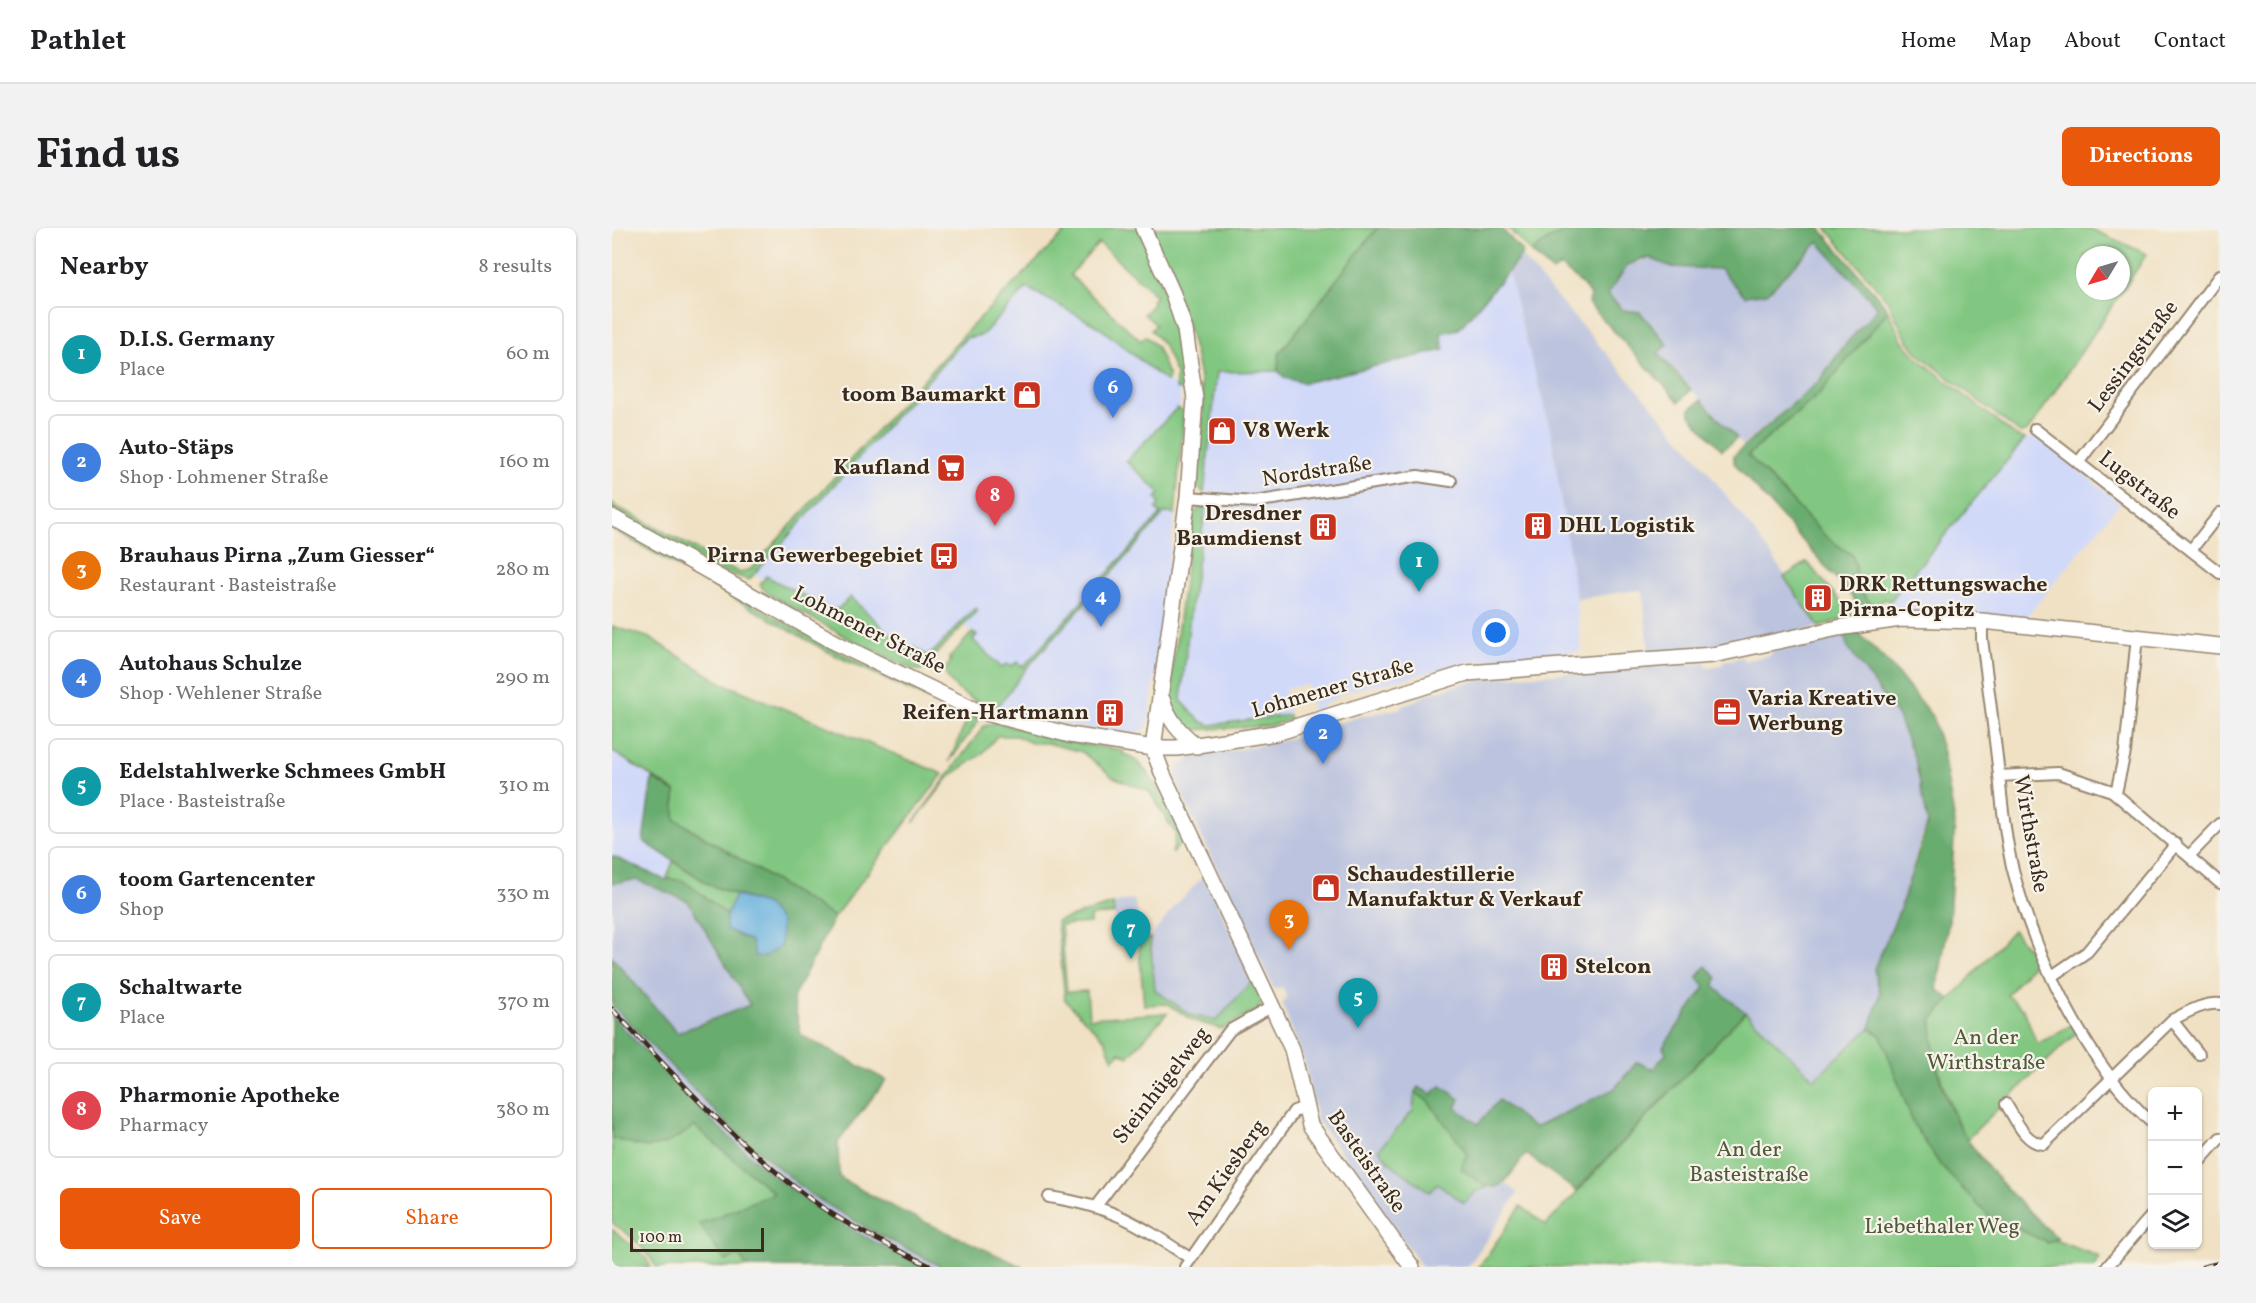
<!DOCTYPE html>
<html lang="en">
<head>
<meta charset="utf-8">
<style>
  :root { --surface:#fff; --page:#f2f2f2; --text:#202124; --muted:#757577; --line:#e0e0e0; --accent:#ea580c }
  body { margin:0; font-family:Vollkorn,serif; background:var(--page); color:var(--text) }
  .controls { position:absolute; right:18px; bottom:18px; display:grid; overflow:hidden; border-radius:9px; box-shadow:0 2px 4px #0004 }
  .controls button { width:54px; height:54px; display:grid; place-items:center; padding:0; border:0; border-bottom:2px solid var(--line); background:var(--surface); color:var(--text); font:30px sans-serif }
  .compass { position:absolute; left:1464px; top:18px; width:54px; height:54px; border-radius:50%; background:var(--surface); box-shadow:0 2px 4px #0004; rotate:232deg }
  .scale { position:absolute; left:18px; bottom:15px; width:134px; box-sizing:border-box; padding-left:6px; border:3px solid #3b2a1e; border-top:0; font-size:16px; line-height:21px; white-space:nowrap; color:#3b2a1e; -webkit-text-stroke:4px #f7f3e8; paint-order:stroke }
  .you { position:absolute; left:884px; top:405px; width:21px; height:21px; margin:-15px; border:4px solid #fff; border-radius:50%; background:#1a73e8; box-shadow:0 0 0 9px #1a73e833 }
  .badge { display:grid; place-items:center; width:39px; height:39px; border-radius:50%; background:var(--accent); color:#fff; font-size:20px; font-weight:700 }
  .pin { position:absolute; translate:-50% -50px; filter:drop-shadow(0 2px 3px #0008) }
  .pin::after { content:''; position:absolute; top:32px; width:21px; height:18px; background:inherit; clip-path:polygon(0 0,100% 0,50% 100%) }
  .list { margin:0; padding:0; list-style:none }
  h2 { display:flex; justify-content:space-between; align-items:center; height:78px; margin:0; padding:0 24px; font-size:26px }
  h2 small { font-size:20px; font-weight:400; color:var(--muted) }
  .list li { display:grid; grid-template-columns:39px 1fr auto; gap:18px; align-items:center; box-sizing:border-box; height:96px; margin:0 12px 12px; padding:0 12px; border:2px solid var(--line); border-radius:9px }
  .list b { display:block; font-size:22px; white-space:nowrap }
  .list p { margin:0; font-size:20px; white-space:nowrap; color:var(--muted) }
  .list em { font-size:20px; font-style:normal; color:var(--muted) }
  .actions { display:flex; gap:12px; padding:18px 24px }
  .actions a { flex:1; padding:14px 0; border:2px solid var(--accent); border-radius:9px; text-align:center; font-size:21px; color:var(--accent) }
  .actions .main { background:var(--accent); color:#fff }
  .icon { flex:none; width:33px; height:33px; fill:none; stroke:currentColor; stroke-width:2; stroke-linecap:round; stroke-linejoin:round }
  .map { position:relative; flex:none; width:1608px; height:1039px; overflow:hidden; border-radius:9px }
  header { display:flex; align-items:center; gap:36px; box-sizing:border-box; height:84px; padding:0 30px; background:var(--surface); border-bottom:2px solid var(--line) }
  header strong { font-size:28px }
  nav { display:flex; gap:33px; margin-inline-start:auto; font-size:21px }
  .intro { display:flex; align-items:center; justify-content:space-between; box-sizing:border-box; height:144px; padding:0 36px }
  h1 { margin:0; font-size:42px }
  .button { padding:15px 27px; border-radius:9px; background:var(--accent); color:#fff; font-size:21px; font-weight:700 }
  main { display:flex; gap:36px; padding:0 36px }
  aside { flex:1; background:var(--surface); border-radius:9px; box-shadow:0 2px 4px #0004 }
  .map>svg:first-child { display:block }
  .built { fill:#d1d9f9 }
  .industrial { fill:#bbc3de }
  .green { fill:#82c781; stroke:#5e7850; stroke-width:1.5; fill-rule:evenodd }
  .forest { fill:#69ac6f; stroke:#526b46; stroke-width:1.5 }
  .water { fill:#67b1df; stroke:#516e7e; stroke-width:1.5 }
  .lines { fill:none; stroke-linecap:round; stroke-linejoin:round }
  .street-casing { stroke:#968671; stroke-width:14 }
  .secondary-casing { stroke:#968671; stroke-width:18 }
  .street { stroke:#fff; stroke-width:10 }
  .secondary { stroke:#fff; stroke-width:15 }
  .rail-casing { stroke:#3b2a1e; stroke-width:5 }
  .rail { stroke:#f7f3e8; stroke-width:3; stroke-dasharray:9; stroke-linecap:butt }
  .labels { text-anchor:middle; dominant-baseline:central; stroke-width:4.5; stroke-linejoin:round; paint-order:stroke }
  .street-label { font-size:22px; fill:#3b2a1e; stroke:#f7f3e8 }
  .poi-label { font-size:22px; font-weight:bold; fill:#3b2a1e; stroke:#f7f3e8; text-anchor:start }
  .park-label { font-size:22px; fill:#50593c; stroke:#f7f3e8 }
</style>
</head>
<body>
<header>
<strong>Pathlet</strong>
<nav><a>Home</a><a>Map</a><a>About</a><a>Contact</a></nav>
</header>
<div class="intro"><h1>Find us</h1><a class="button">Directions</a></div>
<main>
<aside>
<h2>Nearby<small>8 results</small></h2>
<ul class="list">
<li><span class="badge" style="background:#0f9aa8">1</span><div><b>D.I.S. Germany</b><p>Place</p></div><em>60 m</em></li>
<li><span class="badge" style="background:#3f7fe0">2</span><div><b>Auto-Stäps</b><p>Shop · Lohmener Straße</p></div><em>160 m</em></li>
<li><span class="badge" style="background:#e8710a">3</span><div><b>Brauhaus Pirna „Zum Giesser“</b><p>Restaurant · Basteistraße</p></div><em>280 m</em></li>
<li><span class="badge" style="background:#3f7fe0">4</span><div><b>Autohaus Schulze</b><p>Shop · Wehlener Straße</p></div><em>290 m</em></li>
<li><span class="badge" style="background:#0f9aa8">5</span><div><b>Edelstahlwerke Schmees GmbH</b><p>Place · Basteistraße</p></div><em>310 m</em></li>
<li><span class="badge" style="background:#3f7fe0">6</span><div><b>toom Gartencenter</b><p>Shop</p></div><em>330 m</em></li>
<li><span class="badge" style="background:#0f9aa8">7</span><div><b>Schaltwarte</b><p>Place</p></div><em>370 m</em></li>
<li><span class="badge" style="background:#e0444e">8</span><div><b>Pharmonie Apotheke</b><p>Pharmacy</p></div><em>380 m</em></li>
</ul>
<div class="actions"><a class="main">Save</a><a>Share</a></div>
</aside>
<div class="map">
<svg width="1608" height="1039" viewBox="0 0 1608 1039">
  <rect width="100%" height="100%" fill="#f7f3e8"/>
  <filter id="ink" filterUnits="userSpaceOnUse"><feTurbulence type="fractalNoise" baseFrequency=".0167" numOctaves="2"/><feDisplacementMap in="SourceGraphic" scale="12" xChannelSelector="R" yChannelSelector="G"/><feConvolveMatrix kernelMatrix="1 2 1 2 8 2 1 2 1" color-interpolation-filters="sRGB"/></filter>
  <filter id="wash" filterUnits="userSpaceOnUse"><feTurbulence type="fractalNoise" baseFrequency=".008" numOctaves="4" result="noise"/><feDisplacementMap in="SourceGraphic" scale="24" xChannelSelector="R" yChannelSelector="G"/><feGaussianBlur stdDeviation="1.35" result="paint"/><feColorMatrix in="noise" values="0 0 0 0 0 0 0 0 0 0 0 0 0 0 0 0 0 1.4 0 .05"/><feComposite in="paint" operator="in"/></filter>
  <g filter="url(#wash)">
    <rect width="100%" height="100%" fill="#f0e1c4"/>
    <!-- built -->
    <path class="built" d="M896,44l43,161 25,166 5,52 -105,10 -130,31 -34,20 -4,-27 -23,3 4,27 -79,11 -10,-4 -19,-22 -1,-9 26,-186h12l1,-8 -15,-4 13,-122h61l7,7 159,-28 -3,-17 18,-4z
      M416,60l71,39 81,63v19l-3,-1 -17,85 -4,4 5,16 -138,154 -8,-2 -12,3 -30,-28 4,-4 -14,-11 14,-14 -1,-2 -43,43 -7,3 -13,-8 -4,4 -58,-53 -13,11h-9l-62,-33 -5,3 -8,-5 213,-236 15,-3z
      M1420,209l7,1 81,65 -96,117 -139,-5 -4,-4 1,-4 8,-6 135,-162z
      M553,285l10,1 -26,206 -3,8 -12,7 -29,-4 -62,-9 -47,-13 30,-40z
      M0,523l40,27 -8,63 29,20 -6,17 -4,1 -51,-23z"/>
    <!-- industrial -->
    <path class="industrial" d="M1206,13l60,67 -35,39 -24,34 -76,64 -85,-92 10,-9 -28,-32 -17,-2 -15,-16 19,-28 23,-8 21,9 49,2 25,27 22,-3z
      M909,28l174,199 71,92 53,80 -104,23 -66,4 -6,-62 -5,-2 -62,9 -25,-166 -43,-161z
      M1233,406l2,12 50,69 18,44 13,63 -7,15 -21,72 -26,59 6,25 -10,35 -56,51 -69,-66 -169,178 -50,-37 -21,29 13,10 -50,74h-46l-64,-92 -41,-55 -13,-59 -22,-56 5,-8 -5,-10 -8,2 -100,-211 4,-11 15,-10 81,-14 84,-26 40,-8 30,-15 40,-12 22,-4 93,-6 1,2 17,-2 1,-3 52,-3 51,-3 2,4 17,-2v-4l19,-4 1,4 27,-6 1,-4z
      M592,648l49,104 -37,42 -25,-7 -36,-25 -5,-52 25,-32z
      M25,652l51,21 62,104 -73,28 -65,-76v-74z
      M522,671l10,39 -27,1 -4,-35z
      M0,777l153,154 177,108h-19l-51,-25 -64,-40 -47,-37 -35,-31 -114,-118z"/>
    <!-- green -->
    <path class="green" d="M457,0h69l41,100 -3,3 9,49 -2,10 -7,-1v-15l-13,-30 -12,-14 5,-5 -12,-11 10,-11 -2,-2 4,-5 -57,-53 -29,32 71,66 5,-5 11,11 12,30 -2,5 -68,-55 -72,-39 -45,47 -16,3 -217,242 -26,-8 -111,-63v-5l128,69 11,-4 218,-240z
      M535,0h230l-98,126 -1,17 -61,1 -13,121 -8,-7c2,-24 8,-50 7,-74 -1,-66 -30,-124 -56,-184z
      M896,0h72l-26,8 -23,16z
      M1214,0h263l58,26 -112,167 -8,10 -7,2 -104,-81 -11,-16 -18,-36zM1473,27h36v36h-36z
      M1276,83l14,29 13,16 101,80 9,3 -135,162 -5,-2 -11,8 -20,-24 2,-17 -4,-11 -27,-19 -77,-81 70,-60z
      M565,180l7,4 -9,102 -10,-1 -139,156 -30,40c-17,-5 -48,-20 -51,-39l6,-9 -2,-3 23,-25 5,2 -4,5 29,28 4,-4 5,2 7,-4 5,5 138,-153 -5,-5 3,-6 -3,-5 4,-5 -34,-32z
      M594,277l-15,100 -10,95 19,21 10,4 79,-10 1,5 -22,6 -77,4c-13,-7 -21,-20 -22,-34l24,-183z
      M0,295c119,67 236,143 364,192l3,5 -30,42 19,-45 -136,-63 -220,-125z
      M1195,334l46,54 -34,11 -35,-50z
      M154,348l63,33h9l12,-12 59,54 4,-5 13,9 7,-3 42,-44 3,2 -57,60h-7l-70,-34 -77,-43 -7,-8z
      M0,398l38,12 72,45 221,91 -109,143 -159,-98v-28l-63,-40z
      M385,494l65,19 61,9v4c26,5 49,64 60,87l-11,13 4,-20 -27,-43 -36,-14 -31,-25 -35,-9h-15l-16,-7h-19l-15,18 -32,22 -37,47 71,-97z
      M61,633l37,24 25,10 -8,20c-19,-16 -35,-32 -60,-37z
      M501,676l1,10 -24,2v7l-29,2 6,67 20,-1 2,27 78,-5 -39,44 -8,-5 -7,8 -8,-20 -40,-40 -8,-79z
      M1401,702l24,30 -30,35 17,15 13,34 36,-20 4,8 -111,108c-18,-38 -35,-77 -34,-120z
      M526,709l12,1 5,52 36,25 25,6 37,-41 10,21 -5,6 2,2 -39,20 -29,-9 -24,-16 -24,1z
      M1133,784l69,67 56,-51 11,8 32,87 28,43 66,69 7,-8 34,16 7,-3 45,17 -5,10h-616l42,-61 25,19z
      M0,825l74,79 8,-7 80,68 -35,62 8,12h-91c-10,-19 -26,-32 -44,-44z
      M803,864l14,10 38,51 -5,16 25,19 -11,3 -12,12 -27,-20 -7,9 -40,-29 -11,-14 34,-38z
      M0,1001l33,28 6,10h-39z"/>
    <!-- forest -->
    <path class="forest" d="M765,0h124l21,23 -1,5 -62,73 -18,4 3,17 -141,33 -18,-5 -7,-7 1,-17z
      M968,0h240l63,75 5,8 -70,84 -70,60 77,81 27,19 4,11 -2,17 20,24 -7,5 -5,-4 -128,-145v-8l85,-74 24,-34 35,-39 -60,-66 -51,51 -22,3 -25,-27 -49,-2 -21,-9 -9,1 -14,7 -19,28 15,16 17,2 28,33 -10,8 33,37 -12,12 -91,-99 2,-8 -7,-10 -23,-19 -7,6 -22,-20 23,-16z
      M1089,172l36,38 -15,12 -32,-35v-6z
      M1246,404l35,36 39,48 11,37 12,70 -6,97 -12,69 13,10 -18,21c-1,99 60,156 126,219l-10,4 -34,-16 -7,8 -66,-69 -28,-43 -32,-87 -11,-8 10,-35 -6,-24 26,-60 28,-87 -13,-63 -18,-44 -50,-69 -2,-12z
      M40,550l23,14v27l159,98 -41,81 8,37 85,45 -48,62 1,35c59,36 122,60 184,90h-81l-68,-35 -63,-37 -81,-68 -118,-122v-48l65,76 73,-28 -62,-104 -51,-21 -25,3v-27l51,23 19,1 13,9 32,26 9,20 15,6 16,-36 -57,-20 -67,-44z
      M1094,738l11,12 -3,9 31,25 -169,179 -50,-37c-28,35 -23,46 -65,15l6,-16 -38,-51 -14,-10 3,-5 13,7 10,-8 19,13 -4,9 22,16 21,-24 35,28 80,-39 23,-27 16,7 13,-15 -3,-7 42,-60 -8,-10z
      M0,788c61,65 122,134 196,186 36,25 76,45 115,65h-176l-8,-12 -14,6 -26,-37 75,-31 -80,-67c-14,11 -33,24 -53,20 -10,-2 -19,-6 -29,-7z"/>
    <!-- water -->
    <path class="water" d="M123,667l32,10 14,17v24l-17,11 -9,-1 -4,-15 -25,-12v-12z"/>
  </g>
  <g filter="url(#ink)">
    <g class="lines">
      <!-- street casing -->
      <g class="street-casing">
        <path id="street" d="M1423,201l185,144
          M1466,235l142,-188
          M576,269l66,5 164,-26 33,5
          M1579,322l29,-37
          M1370,393v18c6,46 12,91 17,136 3,30 6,62 13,91 21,87 74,197 140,257
          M1387,548l59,-3 54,18 108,92
          M1504,565l9,-41 12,-115
          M1577,628l31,-32
          M1440,748l35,-24 89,-108
          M1560,792l27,34
          M1394,876c9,14 19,40 38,40l128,-124c14,-7 32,-18 48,-16
          M1586,935l22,-25
          M437,969c65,10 88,26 142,62
          M484,978l134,-176 43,-24
          M573,1039l109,-156 11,-4
          M1495,1039l45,-52"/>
      </g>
      <!-- secondary casing -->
      <g class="secondary-casing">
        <path id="secondary" d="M531,0l30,66 12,36 10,69 -7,98 -35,251 10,27 129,274 18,76 102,142
          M0,289l228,128 135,65 95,25 83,13h24l99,-15 191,-60 246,-18 125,-27 63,-9 81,2 238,25
          M550,471c7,21 17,33 35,47"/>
      </g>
      <!-- street -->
      <use href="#street" class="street"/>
      <!-- secondary -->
      <use href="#secondary" class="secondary"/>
      <!-- rail casing -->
      <g class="rail-casing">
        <path id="rail" d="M0,781c62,67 123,134 197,189 37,28 81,48 123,69
          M1591,1039l17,-4"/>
      </g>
      <!-- rail -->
      <use href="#rail" class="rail"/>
    </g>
  </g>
  <!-- icons -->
  <defs>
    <g id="shop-square" transform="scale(1.5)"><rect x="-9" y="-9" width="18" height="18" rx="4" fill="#c8321e" stroke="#f7f3e8"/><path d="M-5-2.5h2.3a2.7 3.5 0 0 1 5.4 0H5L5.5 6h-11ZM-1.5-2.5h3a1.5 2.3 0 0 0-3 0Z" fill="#fff"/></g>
    <g id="supermarket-square" transform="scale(1.5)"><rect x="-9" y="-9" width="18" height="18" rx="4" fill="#c8321e" stroke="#f7f3e8"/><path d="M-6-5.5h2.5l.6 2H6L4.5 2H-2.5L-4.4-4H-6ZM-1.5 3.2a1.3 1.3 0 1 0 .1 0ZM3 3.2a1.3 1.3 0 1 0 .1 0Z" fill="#fff"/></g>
    <g id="building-square" transform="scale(1.5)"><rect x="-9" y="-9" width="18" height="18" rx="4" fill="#c8321e" stroke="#f7f3e8"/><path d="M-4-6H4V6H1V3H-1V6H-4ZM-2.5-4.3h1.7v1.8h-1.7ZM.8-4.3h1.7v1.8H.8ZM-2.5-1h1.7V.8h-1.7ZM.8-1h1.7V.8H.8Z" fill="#fff"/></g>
    <g id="bus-square" transform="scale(1.5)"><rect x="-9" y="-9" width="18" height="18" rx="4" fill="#c8321e" stroke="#f7f3e8"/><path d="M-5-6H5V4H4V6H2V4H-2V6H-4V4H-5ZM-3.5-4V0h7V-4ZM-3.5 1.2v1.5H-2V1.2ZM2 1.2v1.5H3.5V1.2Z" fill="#fff"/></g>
    <g id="office-square" transform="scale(1.5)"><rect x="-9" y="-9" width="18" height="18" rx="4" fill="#c8321e" stroke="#f7f3e8"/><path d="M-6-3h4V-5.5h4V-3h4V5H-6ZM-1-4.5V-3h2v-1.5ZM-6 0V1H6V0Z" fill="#fff"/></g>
  </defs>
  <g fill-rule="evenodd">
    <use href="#shop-square" x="415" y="167"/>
    <use href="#shop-square" x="610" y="203"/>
    <use href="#supermarket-square" x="339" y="240"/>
    <use href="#building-square" x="926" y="298"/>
    <use href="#building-square" x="711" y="299"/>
    <use href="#bus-square" x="332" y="328"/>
    <use href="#building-square" x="1206" y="370"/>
    <use href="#office-square" x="1115" y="484"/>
    <use href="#building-square" x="498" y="485"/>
    <use href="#shop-square" x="714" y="660"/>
    <use href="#building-square" x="942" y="739"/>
  </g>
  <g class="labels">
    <!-- street labels -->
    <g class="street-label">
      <text transform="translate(1522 129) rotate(-53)">Lessingstraße</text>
      <text transform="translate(705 244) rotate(-9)">Nordstraße</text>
      <text transform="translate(1527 258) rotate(38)">Lugstraße</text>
      <text transform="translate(257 403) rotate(27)">Lohmener Straße</text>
      <text transform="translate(721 461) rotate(-16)">Lohmener Straße</text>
      <text transform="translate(1418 606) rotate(80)">Wirthstraße</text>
      <text transform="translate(550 858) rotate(-52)">Steinhügelweg</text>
      <text transform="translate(754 934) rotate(55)">Basteistraße</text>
      <text transform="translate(615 945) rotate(-55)">Am Kiesberg</text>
    </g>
    <!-- poi labels -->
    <g class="poi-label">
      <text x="394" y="167" text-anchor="end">toom Baumarkt</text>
      <text x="631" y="203">V8 Werk</text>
      <text x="318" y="240" text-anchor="end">Kaufland</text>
      <text x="690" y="286" text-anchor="end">Dresdner<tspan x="690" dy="25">Baumdienst</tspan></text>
      <text x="947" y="298">DHL Logistik</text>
      <text x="311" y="328" text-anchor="end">Pirna Gewerbegebiet</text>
      <text x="1227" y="357">DRK Rettungswache<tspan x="1227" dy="25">Pirna-Copitz</tspan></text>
      <text x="1136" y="471">Varia Kreative<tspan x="1136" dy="25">Werbung</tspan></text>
      <text x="477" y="485" text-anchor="end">Reifen-Hartmann</text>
      <text x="735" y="647">Schaudestillerie<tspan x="735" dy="25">Manufaktur &amp; Verkauf</tspan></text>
      <text x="963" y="739">Stelcon</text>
    </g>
    <!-- park labels -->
    <g class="park-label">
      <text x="1374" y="810">An der<tspan x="1374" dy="25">Wirthstraße</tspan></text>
      <text x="1137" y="922">An der<tspan x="1137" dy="25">Basteistraße</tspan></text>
      <text x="1330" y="999">Liebethaler Weg</text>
    </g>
  </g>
</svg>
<div class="controls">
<button>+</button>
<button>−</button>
<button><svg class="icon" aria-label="layers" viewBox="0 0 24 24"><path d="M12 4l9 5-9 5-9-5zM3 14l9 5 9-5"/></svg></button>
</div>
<svg class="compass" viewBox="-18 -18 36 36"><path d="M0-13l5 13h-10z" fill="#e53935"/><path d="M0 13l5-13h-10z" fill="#757577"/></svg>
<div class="scale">100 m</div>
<div class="you"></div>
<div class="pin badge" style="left:807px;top:364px;background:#0f9aa8">1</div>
<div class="pin badge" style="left:711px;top:536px;background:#3f7fe0">2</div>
<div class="pin badge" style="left:677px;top:722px;background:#e8710a">3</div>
<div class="pin badge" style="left:489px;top:399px;background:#3f7fe0">4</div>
<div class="pin badge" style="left:746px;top:800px;background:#0f9aa8">5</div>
<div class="pin badge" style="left:501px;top:190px;background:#3f7fe0">6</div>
<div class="pin badge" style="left:519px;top:731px;background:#0f9aa8">7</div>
<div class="pin badge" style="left:383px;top:298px;background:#e0444e">8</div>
</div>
</main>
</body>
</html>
